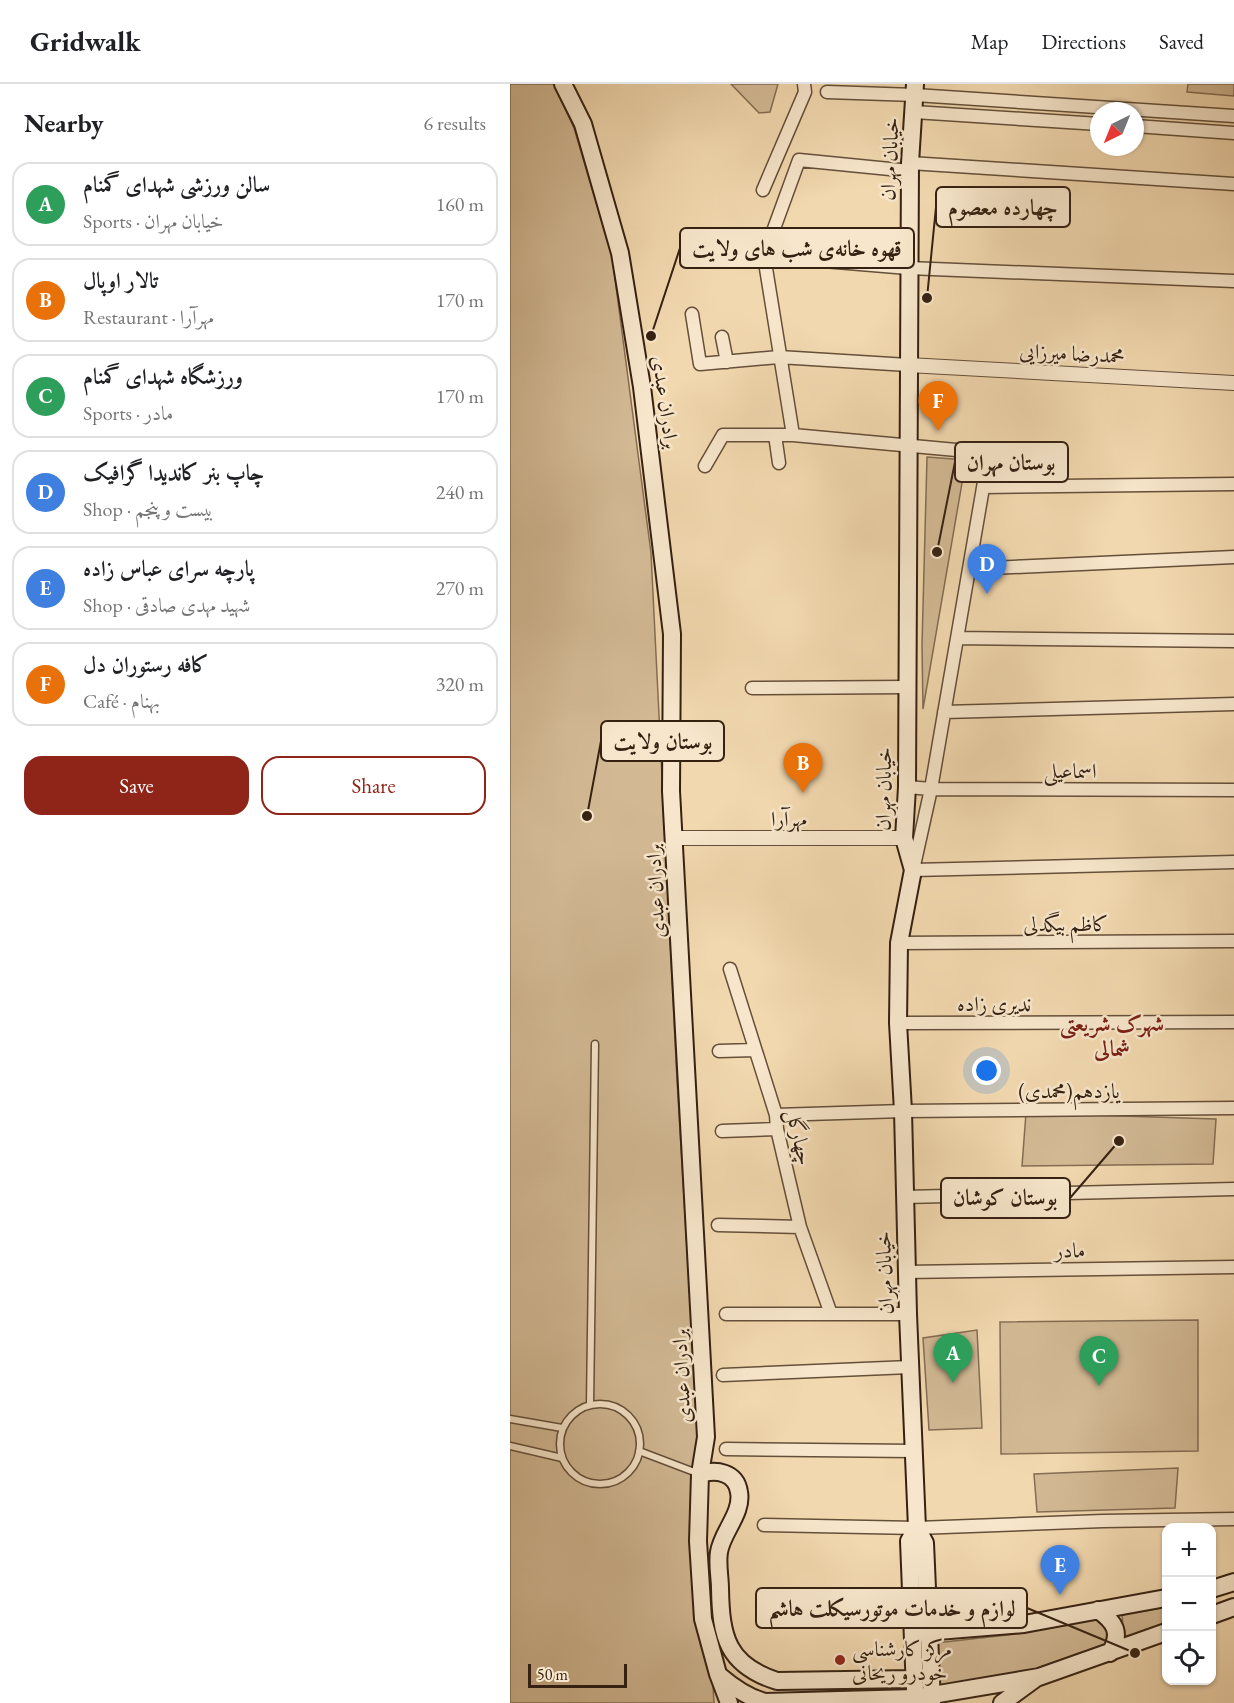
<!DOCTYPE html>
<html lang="en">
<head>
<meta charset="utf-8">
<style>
  :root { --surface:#fff; --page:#f2f2f2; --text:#202124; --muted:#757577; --line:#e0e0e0; --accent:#8f2418 }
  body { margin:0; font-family:"EB Garamond",Amiri,serif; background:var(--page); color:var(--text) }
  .controls { position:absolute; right:18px; bottom:18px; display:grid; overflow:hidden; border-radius:12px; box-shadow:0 2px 4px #0004 }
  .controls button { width:54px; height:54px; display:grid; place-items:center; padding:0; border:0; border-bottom:2px solid var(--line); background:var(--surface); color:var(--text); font:30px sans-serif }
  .compass { position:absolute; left:580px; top:18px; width:54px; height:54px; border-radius:50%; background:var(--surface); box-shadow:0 2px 4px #0004; rotate:223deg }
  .scale { position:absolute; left:18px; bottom:15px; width:99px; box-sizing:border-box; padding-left:6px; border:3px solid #352112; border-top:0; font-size:16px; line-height:21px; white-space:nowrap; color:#352112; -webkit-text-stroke:4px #f7e6cb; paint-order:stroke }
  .you { position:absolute; left:477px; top:987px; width:21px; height:21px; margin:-15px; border:4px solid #fff; border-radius:50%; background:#1a73e8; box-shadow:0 0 0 9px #1a73e833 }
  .badge { display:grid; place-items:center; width:39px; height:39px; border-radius:50%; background:var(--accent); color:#fff; font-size:20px; font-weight:700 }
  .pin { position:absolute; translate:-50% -50px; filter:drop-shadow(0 2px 3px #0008) }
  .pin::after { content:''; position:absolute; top:32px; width:21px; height:18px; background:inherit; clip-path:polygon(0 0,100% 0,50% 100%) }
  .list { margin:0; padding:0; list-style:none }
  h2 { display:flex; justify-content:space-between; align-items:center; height:78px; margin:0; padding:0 24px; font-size:26px }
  h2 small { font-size:20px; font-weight:400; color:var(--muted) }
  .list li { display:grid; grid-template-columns:39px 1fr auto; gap:18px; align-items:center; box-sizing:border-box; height:84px; margin:0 12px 12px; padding:0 12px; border:2px solid var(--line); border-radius:18px }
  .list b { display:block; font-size:22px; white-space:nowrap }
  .list p { margin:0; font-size:20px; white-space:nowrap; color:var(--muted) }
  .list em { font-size:20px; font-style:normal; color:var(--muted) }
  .actions { display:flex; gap:12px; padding:18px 24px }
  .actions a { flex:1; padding:14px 0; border:2px solid var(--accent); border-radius:18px; text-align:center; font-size:21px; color:var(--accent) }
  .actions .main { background:var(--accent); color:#fff }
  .icon { flex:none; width:33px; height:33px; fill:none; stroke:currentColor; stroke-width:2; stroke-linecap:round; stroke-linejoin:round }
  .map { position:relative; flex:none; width:724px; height:1619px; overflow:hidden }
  header { display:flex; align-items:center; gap:36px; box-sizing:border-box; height:84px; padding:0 30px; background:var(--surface); border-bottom:2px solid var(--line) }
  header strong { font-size:28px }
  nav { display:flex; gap:33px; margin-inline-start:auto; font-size:21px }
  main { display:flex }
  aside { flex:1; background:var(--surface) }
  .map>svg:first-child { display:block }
  .green { fill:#d2b994; stroke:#846d53; stroke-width:1.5 }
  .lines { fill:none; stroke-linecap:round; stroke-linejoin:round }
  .service-casing { stroke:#644f39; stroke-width:9 }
  .minor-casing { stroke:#644f39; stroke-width:15 }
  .tertiary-casing { stroke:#644f39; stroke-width:16 }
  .secondary-casing { stroke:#352112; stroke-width:20 }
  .service { stroke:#f7e6cb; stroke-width:6 }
  .minor { stroke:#f7e6cb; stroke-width:12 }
  .tertiary { stroke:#f7e6cb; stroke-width:14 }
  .secondary { stroke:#f7e6cb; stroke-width:16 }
  .poi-dot { fill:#8f2418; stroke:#f7e6cb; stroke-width:2 }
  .labels { text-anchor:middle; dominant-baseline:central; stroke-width:5; stroke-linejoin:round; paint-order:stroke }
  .street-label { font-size:21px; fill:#352112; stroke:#f7e6cb }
  .poi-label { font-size:21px; fill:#352112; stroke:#f7e6cb; text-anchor:start }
  .neighbourhood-label { font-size:22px; font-weight:bold; fill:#7a1f14; stroke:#f7e6cb }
  .leader { fill:none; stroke:#352112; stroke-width:2 }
  .callout-dot { fill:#352112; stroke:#f7e6cb; stroke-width:2 }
  .callout { fill:#f7e6cb; stroke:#352112; stroke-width:2 }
  .callout-label { font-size:22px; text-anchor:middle; font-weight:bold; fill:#352112 }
</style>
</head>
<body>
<header>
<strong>Gridwalk</strong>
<nav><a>Map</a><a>Directions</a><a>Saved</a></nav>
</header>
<main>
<aside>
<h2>Nearby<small>6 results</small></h2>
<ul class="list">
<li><span class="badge" style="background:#2e9e5b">A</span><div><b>سالن ورزشی شهدای گمنام</b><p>Sports · خیابان مهران</p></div><em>160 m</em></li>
<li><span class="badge" style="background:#e8710a">B</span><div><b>تالار اوپال</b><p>Restaurant · مهرآرا</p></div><em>170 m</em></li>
<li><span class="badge" style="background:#2e9e5b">C</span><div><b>ورزشگاه شهدای گمنام</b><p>Sports · مادر</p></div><em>170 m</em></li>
<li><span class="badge" style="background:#3f7fe0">D</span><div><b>چاپ بنر کاندیدا گرافیک</b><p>Shop · بیست و پنجم</p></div><em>240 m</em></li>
<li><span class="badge" style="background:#3f7fe0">E</span><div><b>پارچه سرای عباس زاده</b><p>Shop · شهید مهدی صادقی</p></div><em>270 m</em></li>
<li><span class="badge" style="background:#e8710a">F</span><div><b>کافه رستوران دل</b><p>Café · بهنام</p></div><em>320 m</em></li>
</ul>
<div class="actions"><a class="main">Save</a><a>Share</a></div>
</aside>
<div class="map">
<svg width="724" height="1619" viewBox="0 0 724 1619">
  <rect width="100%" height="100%" fill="#f2d8af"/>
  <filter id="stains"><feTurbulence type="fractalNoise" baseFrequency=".00333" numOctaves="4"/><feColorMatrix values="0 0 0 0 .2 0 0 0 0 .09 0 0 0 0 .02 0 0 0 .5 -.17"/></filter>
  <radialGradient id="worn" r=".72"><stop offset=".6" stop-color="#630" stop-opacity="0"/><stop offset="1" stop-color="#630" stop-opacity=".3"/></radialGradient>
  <!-- green -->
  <path class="green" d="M0,0h44l20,44 38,128 39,297 26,527 37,623h-204z
    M221,0h47l-8,28 -11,1z
    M678,0h46v12l-47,-4z
    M417,373l39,3 -43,249 -1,-64z
    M516,1029l190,6 -3,45 -191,2z
    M688,1236v131l-197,3 -1,-132z
    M467,1246l5,98 -53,2 -6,-92z
    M668,1384l-3,40 -138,4 -3,-38z
    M656,1523v19l-38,13 -4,-2 -2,-22z
    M584,1535h5l8,7 -1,20 -65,23 -102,17 -3,-43 88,-10z"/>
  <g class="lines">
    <!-- service casing -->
    <g class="service-casing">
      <path id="service" d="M50 1360a40 40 0 1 1 80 0a40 40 0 1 1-80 0Z
        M80,1321l5,-361
        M0,1335l52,9
        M0,1362l52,12
        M129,1367l58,22"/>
    </g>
    <!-- minor casing -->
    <g class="minor-casing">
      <path id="minor" d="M317,8l88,3 319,21
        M404,28l185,12
        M625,42l99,7
        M400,79l324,21
        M253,106l42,-98 -1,-8
        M254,172l144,12 326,13
        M182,230l8,50 79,-7 129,8
        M212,253l5,25
        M265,351l4,28
        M283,351l-29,-179 35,-96 111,11
        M195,382l18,-31h70l196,18 -58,336 -18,81 321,-8
        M473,403l251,-3
        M459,485l265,-12
        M447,554l277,3
        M242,604l155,-1
        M434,628l290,-8
        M397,703l24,2 303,1
        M389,859l335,-2
        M220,885l46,146 1,14 23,98 31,87
        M388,939l336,-1
        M209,967l36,-1
        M266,1031l127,-4 331,-3
        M212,1047l55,-2
        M395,1113l329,-8
        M208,1141l82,2
        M396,1188l328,-5
        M216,1230h182
        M213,1291l187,-8
        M216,1365l189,2
        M254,1441l153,3 186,-7 131,-2
        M256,1526l146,-2"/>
    </g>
    <!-- tertiary casing -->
    <g class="tertiary-casing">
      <path id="tertiary" d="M398,281l326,18
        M165,754h229"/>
    </g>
    <!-- secondary casing -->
    <g class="secondary-casing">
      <path id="secondary" d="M53,0l20,40 37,129 22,134 30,247 -1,157 35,646 -6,37 -2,67 5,78 15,55 11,29
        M405,0l-5,79 -3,624 -3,51 9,32 -14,73 -1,80 5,88 5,203 9,214 8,15 7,160
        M190,1390c16,-5 36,-2 39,18 4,21 -17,40 -20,60 -2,12 1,25 1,37 1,48 7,76 57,92l137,-2
        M702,1505l22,-7
        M588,1526c17,12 24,23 12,43
        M702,1531l22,-8
        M403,1549l111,-9 142,-26
        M210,1592c14,12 27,21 45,26l150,-4 124,-21 127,-45
        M405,1606l-6,-149 8,-13
        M492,1619l33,-24"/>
    </g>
    <!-- service -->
    <use href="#service" class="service"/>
    <!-- minor -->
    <use href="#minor" class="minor"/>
    <!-- tertiary -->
    <use href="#tertiary" class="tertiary"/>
    <!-- secondary -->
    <use href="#secondary" class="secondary"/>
  </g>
  <!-- markers -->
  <circle class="poi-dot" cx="330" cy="1576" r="6"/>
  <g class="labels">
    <!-- street labels -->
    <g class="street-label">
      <text transform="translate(379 75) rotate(-87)">خیابان مهران</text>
      <text transform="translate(562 269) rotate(3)">محمدرضا میرزایی</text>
      <text transform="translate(156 318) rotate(82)">برادران عبدی</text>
      <text x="560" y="686">اسماعیلی</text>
      <text transform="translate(373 705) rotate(-89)">خیابان مهران</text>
      <text x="279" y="734">مهرآرا</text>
      <text transform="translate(145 807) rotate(-93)">برادران عبدی</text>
      <text x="556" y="839">کاظم بیگدلی</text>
      <text x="484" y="919">ندیری زاده</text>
      <text x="559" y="1006">یازدهم(محمدی)</text>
      <text transform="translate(290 1053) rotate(77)">چهارگل</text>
      <text transform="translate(560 1166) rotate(-1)">مادر</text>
      <text transform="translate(374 1189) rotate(-92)">خیابان مهران</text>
      <text transform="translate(171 1292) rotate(-93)">برادران عبدی</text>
    </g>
    <!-- poi labels -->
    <g class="poi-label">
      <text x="342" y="1564">مرکز کارشناسی<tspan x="342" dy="24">خودرو ریحانی</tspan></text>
    </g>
    <!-- neighbourhood labels -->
    <g class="neighbourhood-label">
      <text x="602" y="939">شهرک شریعتی<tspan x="602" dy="25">شمالی</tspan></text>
    </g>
  </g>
  <!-- callouts -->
  <path class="leader" d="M417 214L426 123M141 252L170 164M427 468L445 378M77 732L91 657M609 1057L560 1114M625 1569L517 1524"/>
  <g class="callout-dot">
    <circle cx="417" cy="214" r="6"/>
    <circle cx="141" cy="252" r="6"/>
    <circle cx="427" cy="468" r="6"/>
    <circle cx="77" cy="732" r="6"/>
    <circle cx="609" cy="1057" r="6"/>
    <circle cx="625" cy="1569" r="6"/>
  </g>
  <g class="callout">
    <rect x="426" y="103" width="134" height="40" rx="6"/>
    <rect x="170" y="144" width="234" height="40" rx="6"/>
    <rect x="445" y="358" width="113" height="40" rx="6"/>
    <rect x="91" y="637" width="123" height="40" rx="6"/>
    <rect x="431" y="1094" width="129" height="40" rx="6"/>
    <rect x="246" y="1504" width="271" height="40" rx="6"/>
  </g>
  <g class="callout-label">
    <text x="493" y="131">چهارده معصوم</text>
    <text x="287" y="172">قهوه خانه‌ی شب های ولایت</text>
    <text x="501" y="386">بوستان مهران</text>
    <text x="153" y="665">بوستان ولایت</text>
    <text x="495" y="1121">بوستان کوشان</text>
    <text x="382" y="1532">لوازم و خدمات موتورسیکلت هاشم</text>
  </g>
  <rect width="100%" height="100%" filter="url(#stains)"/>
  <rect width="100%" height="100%" fill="url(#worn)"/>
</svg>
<div class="controls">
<button>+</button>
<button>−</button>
<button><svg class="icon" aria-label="locate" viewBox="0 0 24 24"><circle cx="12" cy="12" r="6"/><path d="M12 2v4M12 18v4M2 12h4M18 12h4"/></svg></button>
</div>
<svg class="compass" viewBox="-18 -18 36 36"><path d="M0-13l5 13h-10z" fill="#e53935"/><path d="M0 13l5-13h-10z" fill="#757577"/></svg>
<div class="scale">50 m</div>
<div class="you"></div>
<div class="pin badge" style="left:443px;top:1299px;background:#2e9e5b">A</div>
<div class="pin badge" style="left:293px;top:709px;background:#e8710a">B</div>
<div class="pin badge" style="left:589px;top:1302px;background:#2e9e5b">C</div>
<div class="pin badge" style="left:477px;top:510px;background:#3f7fe0">D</div>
<div class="pin badge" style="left:550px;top:1511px;background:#3f7fe0">E</div>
<div class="pin badge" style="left:428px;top:347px;background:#e8710a">F</div>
</div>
</main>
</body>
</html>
